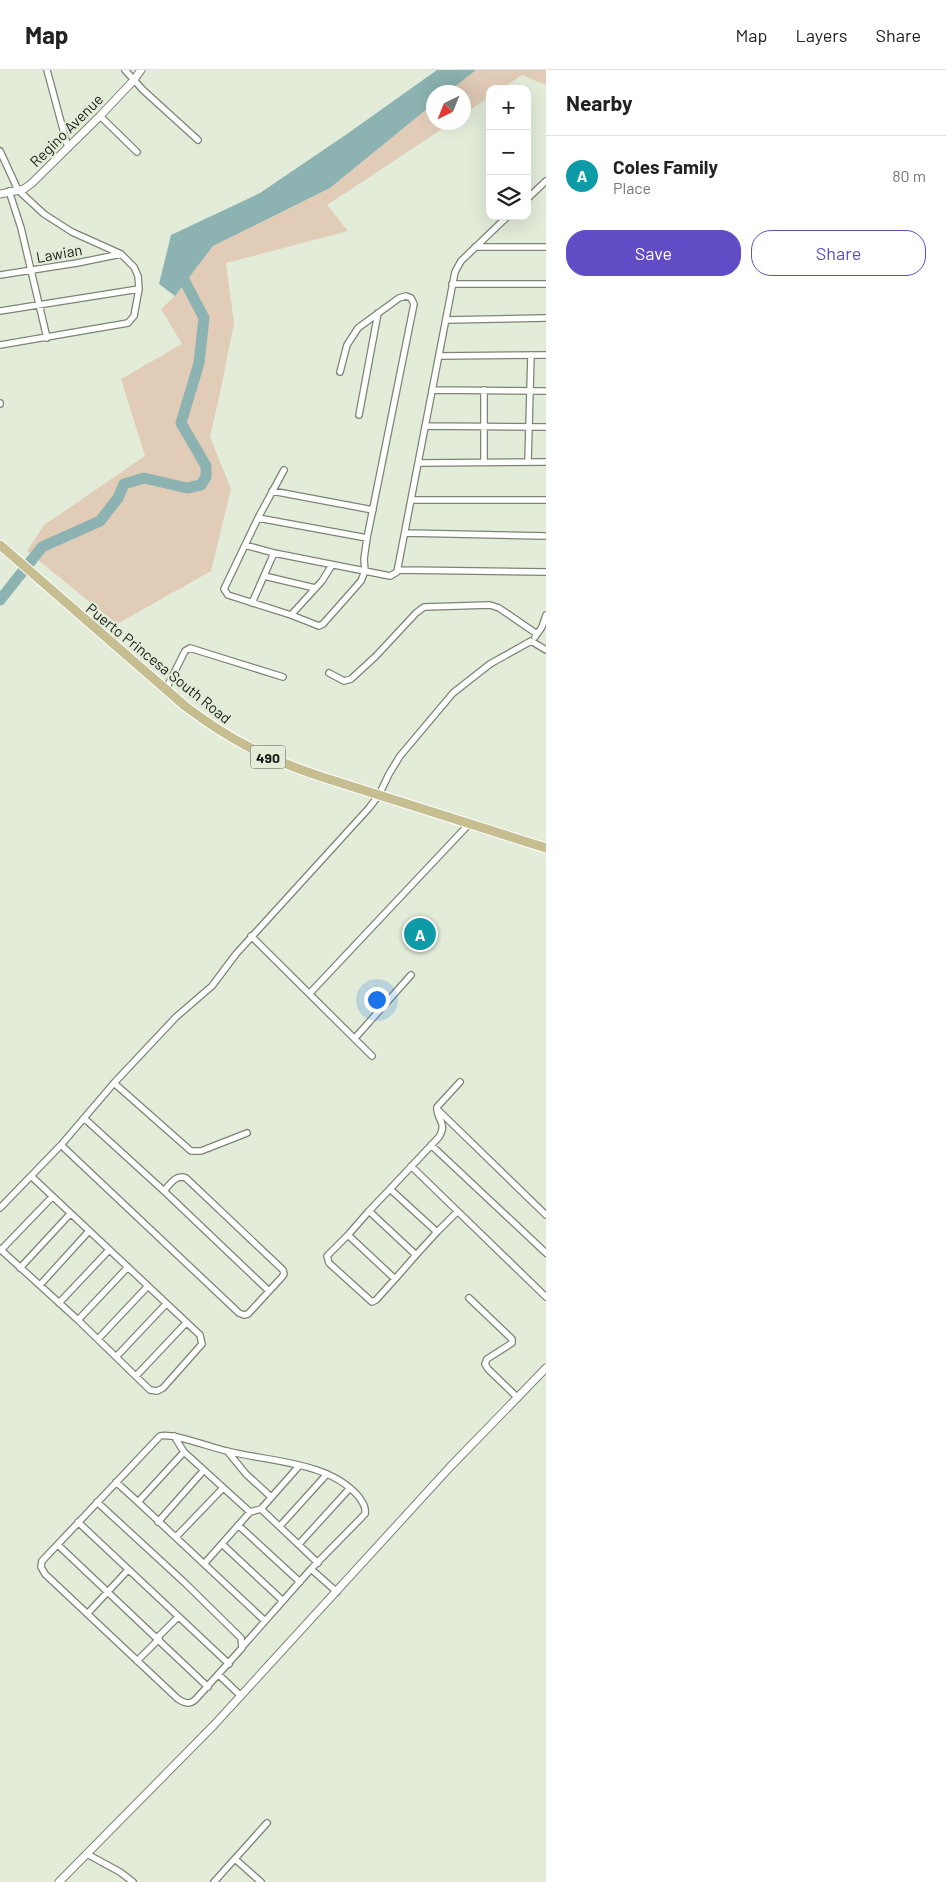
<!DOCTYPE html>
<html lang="en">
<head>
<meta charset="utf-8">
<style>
  :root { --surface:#fff; --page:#f6f6f6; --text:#222; --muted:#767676; --line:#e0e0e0; --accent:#624cc5 }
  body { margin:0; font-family:Barlow,sans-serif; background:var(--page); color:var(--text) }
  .controls { position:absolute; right:15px; top:15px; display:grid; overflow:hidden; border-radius:10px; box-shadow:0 5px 20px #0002 }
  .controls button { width:45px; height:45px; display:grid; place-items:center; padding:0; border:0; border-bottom:1px solid var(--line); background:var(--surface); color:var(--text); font:25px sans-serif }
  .compass { position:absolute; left:426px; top:15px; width:45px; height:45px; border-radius:50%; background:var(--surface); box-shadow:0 5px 20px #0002; rotate:223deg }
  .you { position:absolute; left:376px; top:929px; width:18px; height:18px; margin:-12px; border:4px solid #fff; border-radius:50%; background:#1a73e8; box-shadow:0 0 0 8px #1a73e833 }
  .badge { display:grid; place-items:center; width:32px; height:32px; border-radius:50%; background:var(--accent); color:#fff; font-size:16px; font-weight:700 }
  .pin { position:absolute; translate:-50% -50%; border:2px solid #fff; box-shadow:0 1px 5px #0006 }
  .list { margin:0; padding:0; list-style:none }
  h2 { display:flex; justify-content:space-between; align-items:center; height:65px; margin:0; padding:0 20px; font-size:21px }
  h2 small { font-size:16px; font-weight:400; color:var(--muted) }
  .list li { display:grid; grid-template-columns:32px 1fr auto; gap:15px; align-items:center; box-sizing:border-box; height:80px; padding:0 20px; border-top:1px solid var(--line) }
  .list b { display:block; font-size:19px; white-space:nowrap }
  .list p { margin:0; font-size:16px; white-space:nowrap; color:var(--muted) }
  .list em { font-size:16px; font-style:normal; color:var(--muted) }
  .actions { display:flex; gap:10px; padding:15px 20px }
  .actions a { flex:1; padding:11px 0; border:1px solid var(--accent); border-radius:20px; text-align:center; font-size:18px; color:var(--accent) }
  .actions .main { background:var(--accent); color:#fff }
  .icon { flex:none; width:28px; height:28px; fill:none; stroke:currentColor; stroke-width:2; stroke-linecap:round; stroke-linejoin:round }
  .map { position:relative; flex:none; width:546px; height:1812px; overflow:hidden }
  header { display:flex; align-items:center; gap:30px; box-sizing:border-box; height:70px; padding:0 25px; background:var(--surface); border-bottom:1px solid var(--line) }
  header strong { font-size:24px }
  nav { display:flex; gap:28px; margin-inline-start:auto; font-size:18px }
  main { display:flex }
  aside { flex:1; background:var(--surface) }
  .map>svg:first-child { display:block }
  .green { fill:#e1ccb7 }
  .water { fill:#8cb3b1 }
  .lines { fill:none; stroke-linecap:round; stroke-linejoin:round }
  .river { stroke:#8cb3b1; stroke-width:11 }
  .minor-casing { stroke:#7b8573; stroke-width:8 }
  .tertiary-casing { stroke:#7b8573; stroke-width:9 }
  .primary-casing { stroke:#fff; stroke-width:11 }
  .minor { stroke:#fff; stroke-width:5.5 }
  .tertiary { stroke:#fff; stroke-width:7 }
  .primary { stroke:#c6be91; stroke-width:9 }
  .labels { text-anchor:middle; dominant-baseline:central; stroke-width:4.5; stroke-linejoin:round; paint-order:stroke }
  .shield { fill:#e2ecd9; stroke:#555a50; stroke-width:1 }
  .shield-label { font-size:14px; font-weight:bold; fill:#181c15 }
  .street-label { font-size:15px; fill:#181c15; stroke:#e2ecd9 }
</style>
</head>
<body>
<header>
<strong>Map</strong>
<nav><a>Map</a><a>Layers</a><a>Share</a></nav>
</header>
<main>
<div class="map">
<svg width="546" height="1812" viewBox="0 0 546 1812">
  <rect width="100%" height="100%" fill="#e2ecd9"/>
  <!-- green -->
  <path class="green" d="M476,0h70v15l-24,-10 -21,14h-11v7l-26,18 -1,-22h-15z
    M433,34v18l18,1 -124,82 21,26 -122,32 8,60 -14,70 -10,44 21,52 -20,82 -94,53 -90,-73 17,-26 101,-69 -24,-77 61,-35 -21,-35 14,-13 38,-50 117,-58z"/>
  <!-- water -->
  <path class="water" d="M437,0h39l-28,22h-15v12l-103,84 -117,58 -38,50 -16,-12 12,-49 89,-42 87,-59z"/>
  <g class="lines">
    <!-- river -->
    <path class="river" d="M0,530l42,-53 58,-26 18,-23 6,-14 20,-6 43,10 14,-3 5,-8v-11l-25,-43 18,-60 5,-45 -26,-50"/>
    <!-- minor casing -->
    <g class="minor-casing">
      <path id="minor" d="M47,0l21,78
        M125,0l18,20 55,50
        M100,46l37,36
        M0,81l18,39 26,24 28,18 49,22 13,13 4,9 1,13 -5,27 -6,7 -128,22
        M9,121l12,37 26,110
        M527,129l19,-18
        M475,177h71
        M0,205l77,-12 44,-9
        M452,214h94
        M0,241l139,-22
        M446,250l100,-2
        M439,286l107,-1
        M432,320l114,1
        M0,333v1
        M359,345l19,-102
        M425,356l121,1
        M484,392v-72
        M528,392l3,-107
        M419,393l127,-1
        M284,400l-26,48 -34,71 4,6 63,20 28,11 4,-2 38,-43 4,-10 -1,-12 3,-21 47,-234 -3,-6 -5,-2 -7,2 -41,30 -11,17 -7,27
        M272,421l101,19
        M412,430h134
        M258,448l109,20
        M406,463l140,3
        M245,475l29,8 116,23 7,-4 58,-300 6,-11 47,-45
        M399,500l147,2
        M264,506l51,12
        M252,533l22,-50
        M291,545l31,-34 10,-16
        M535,567l7,-10 4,-12
        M329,603l15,8 7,-2 25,-23 40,-43 8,-6 66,-2 9,3 38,26
        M166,619l19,-38 5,-3 93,29
        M251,866l121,120
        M310,923l160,-170
        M355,968l56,-63
        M114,1013l77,68h10l46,-18
        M438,1040l108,105
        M85,1049l79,72 105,100
        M61,1075l178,168 5,2 4,-1 34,-37 2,-3 -1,-4 -97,-92c-10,-4 -16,6 -22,13
        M431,1075l115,108
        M411,1096l135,131
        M390,1119l-21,22 47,44 21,-23
        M0,1138l61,-63 53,-62 62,-66 36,-31 24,-32 133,-146 10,-13 10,-21 11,-18 53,-63 37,-29 41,-23 15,9
        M369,1141l-21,24 47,44 21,-24
        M457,1142l-20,20 -47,-43 49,-52c9,-15 -3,-17 -2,-30l23,-25
        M348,1165l-21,21 2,7 43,39 4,-2 19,-21
        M0,1179l78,71 72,70 7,1 6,-3 39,-44 -2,-9 -169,-159
        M1,1180l51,-53
        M20,1198l50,-54
        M40,1215l49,-54
        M469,1228l43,41v4l-25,16 -2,5 3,5 30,29
        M59,1233l50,-53
        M78,1250l50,-53
        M98,1269l50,-53
        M116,1287l50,-53
        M136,1306l50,-53
        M174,1366l10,16 66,60 11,-3 57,54
        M228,1382l18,22 25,23
        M116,1412l22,20 46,-50
        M97,1432l88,81 56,55 1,10 -47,52c-6,5 -11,3 -17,-1l-133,-125 -4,-7 1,-6 118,-125c12,-4 52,12 67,15 42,11 102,10 132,46 4,6 7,10 6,17l-54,55 26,23
        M138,1432l127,119
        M261,1439l38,-43
        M78,1452l151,142
        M158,1452l46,-52
        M238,1455l62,57
        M280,1456l47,-52
        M176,1467l47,-49
        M222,1474l61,57
        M299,1474l51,-56
        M58,1475l150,142
        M204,1494l46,-52
        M88,1543l40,-43
        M157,1568l21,-21
        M243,1576l68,-77
        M137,1591l22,-22
        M219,1605l22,21
        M87,1784l33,18 13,10
        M235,1789l26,23
        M214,1812l53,-59"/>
    </g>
    <!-- tertiary casing -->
    <g class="tertiary-casing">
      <path id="tertiary" d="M0,124l24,-5 8,-6 68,-67 33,-35 8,-11
        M59,1812l155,-157 236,-258 96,-99"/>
    </g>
    <!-- primary casing -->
    <g class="primary-casing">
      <path id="primary" d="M0,475l185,161c46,35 83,53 137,71l224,71"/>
    </g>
    <!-- minor -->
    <use href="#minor" class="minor"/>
    <!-- tertiary -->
    <use href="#tertiary" class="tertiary"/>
    <!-- primary -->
    <use href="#primary" class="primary"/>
  </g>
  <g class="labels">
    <!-- shield labels -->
    <rect class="shield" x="250.5" y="675.5" width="35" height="23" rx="4"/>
    <g class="shield-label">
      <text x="268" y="687">490</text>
    </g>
    <!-- street labels -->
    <g class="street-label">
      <text transform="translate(66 60) rotate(-45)">Regino Avenue</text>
      <text transform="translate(59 183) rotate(-10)">Lawian</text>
      <text transform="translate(159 593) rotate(39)">Puerto Princesa South Road</text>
    </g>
  </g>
</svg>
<div class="controls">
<button>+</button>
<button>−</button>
<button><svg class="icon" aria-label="layers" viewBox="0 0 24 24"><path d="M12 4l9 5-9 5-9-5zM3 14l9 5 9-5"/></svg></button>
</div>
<svg class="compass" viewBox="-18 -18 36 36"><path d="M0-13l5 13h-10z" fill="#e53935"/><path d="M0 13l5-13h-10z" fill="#767676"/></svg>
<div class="you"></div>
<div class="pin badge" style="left:420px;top:864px;background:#0f9aa8">A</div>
</div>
<aside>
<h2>Nearby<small></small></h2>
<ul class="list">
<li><span class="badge" style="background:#0f9aa8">A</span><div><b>Coles Family</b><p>Place</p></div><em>80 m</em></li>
</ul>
<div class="actions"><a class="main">Save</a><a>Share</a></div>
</aside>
</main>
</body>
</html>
